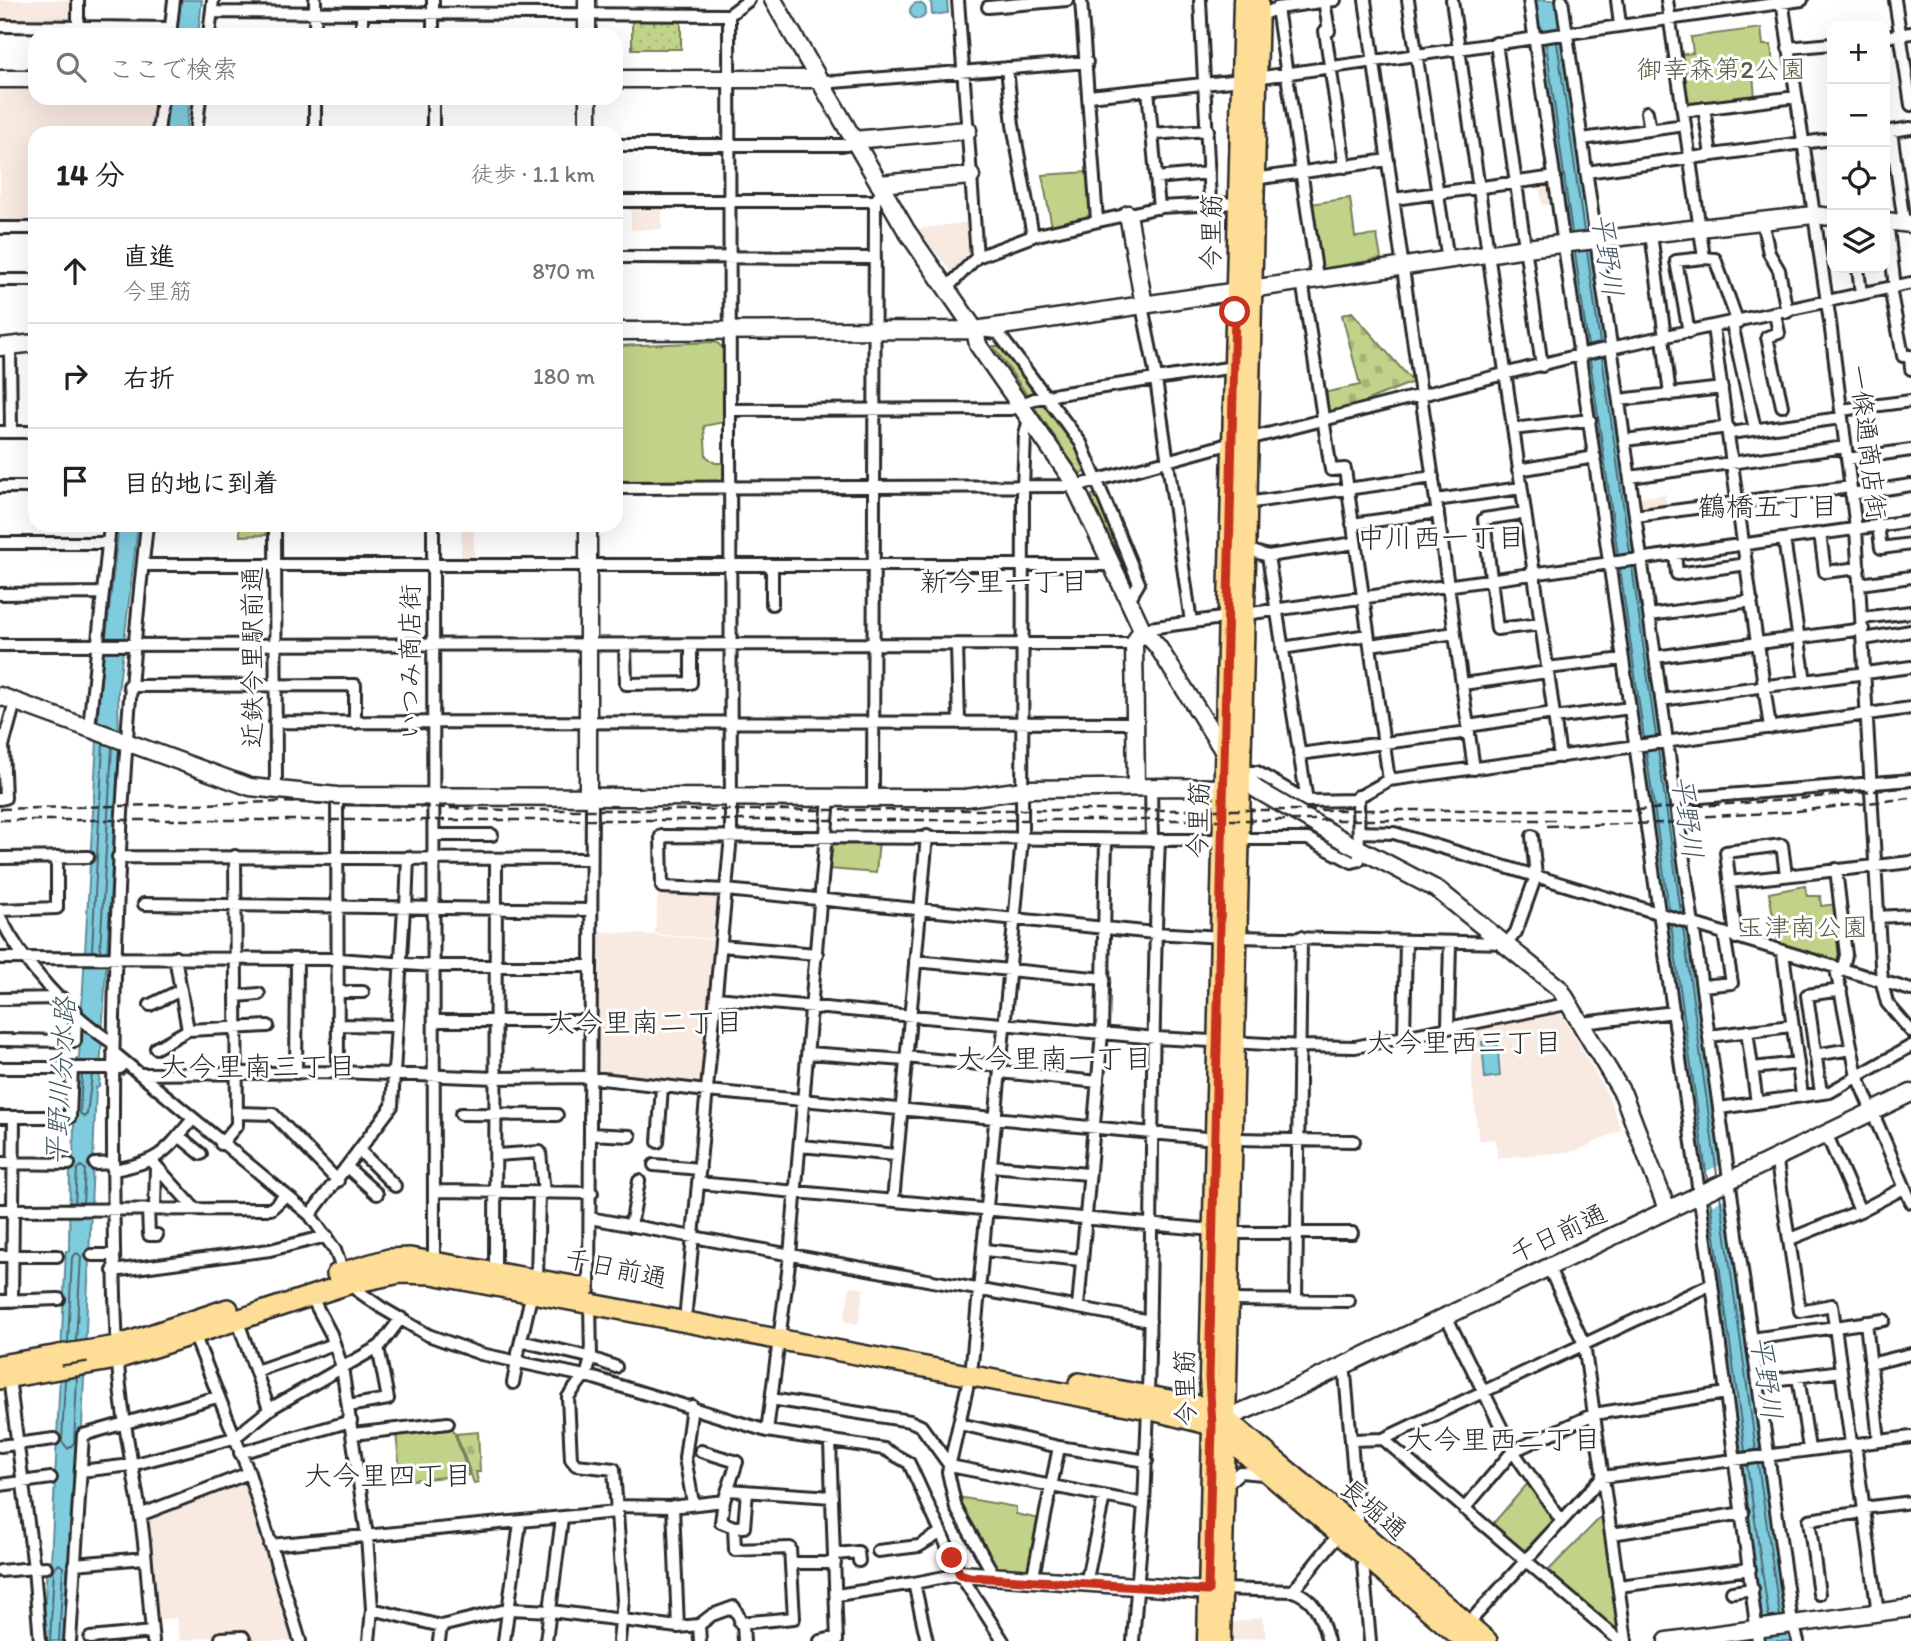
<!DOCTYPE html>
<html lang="ja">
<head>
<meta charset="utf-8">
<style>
  :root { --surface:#fff; --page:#f6f6f6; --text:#222; --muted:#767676; --line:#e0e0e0 }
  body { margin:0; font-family:Itim,"Klee One",sans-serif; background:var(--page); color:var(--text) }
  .controls { position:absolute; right:21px; top:21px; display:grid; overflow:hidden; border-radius:14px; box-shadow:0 7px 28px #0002 }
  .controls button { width:63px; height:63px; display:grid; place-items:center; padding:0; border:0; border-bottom:2px solid var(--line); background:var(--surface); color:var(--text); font:35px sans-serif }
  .stop { position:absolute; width:21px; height:21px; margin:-16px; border:5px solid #c8321e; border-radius:50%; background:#fff }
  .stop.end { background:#c8321e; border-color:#fff; box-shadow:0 2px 7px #0008 }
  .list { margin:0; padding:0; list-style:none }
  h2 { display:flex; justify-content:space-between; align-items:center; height:91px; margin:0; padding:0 28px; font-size:30px }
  h2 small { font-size:23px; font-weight:400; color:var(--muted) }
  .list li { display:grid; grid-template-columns:46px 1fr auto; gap:21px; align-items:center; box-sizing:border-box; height:105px; padding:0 28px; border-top:2px solid var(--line) }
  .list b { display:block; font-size:26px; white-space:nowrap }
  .list p { margin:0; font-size:23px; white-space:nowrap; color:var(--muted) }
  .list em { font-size:23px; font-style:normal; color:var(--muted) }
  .icon { flex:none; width:38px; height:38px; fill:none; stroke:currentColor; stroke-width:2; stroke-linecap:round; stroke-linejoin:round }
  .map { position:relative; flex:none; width:1911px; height:1641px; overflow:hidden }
  .search { position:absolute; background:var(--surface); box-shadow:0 7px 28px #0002; left:28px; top:28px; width:595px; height:77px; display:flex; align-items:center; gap:18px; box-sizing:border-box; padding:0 24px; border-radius:21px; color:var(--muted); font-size:26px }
  .panel { position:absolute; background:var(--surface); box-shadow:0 7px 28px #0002; left:28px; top:126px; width:595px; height:406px; border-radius:21px }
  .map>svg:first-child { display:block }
  .built { fill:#f8e9e1 }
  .grass { fill:url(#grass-dots); stroke:#767f5a; stroke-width:2 }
  .cemetery { fill:url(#cemetery-stones); stroke:#767f5a; stroke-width:2 }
  .park { fill:#c0d389; stroke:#767f5a; stroke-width:2 }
  .water { fill:#80ccdf; stroke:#5e8c97; stroke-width:2 }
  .pier { fill:#fff }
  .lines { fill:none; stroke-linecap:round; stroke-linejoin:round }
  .shore { stroke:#4d6b73; stroke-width:2 }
  .street-casing { stroke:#2b2b2b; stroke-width:16 }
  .secondary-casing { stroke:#2b2b2b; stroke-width:21 }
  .primary-casing { stroke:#2b2b2b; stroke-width:23 }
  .highway-casing { stroke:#2b2b2b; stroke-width:24 }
  .street { stroke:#fff; stroke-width:10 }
  .secondary { stroke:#fff; stroke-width:16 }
  .primary { stroke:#fedd96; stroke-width:18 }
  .highway { stroke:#fedd96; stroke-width:19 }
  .rail { stroke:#2b2b2b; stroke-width:2.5; stroke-dasharray:10 5; stroke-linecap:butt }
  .highway-bridge-casing { stroke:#2b2b2b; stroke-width:24; stroke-linecap:butt }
  .highway-bridge { stroke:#fedd96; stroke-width:19 }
  .route { stroke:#c8321e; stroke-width:9 }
  .labels { text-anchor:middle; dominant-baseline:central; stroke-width:6; stroke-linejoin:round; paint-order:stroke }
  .park-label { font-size:26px; fill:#585d47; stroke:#fff }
  .street-label { font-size:26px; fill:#2b2b2b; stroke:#fff }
  .water-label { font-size:28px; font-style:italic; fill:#445b61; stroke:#fff }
  .neighbourhood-label { font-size:28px; fill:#2b2b2b; stroke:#fff }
</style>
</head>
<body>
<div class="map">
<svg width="1911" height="1641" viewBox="0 0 1911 1641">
  <defs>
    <pattern id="grass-dots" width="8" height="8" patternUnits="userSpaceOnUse" patternTransform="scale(1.75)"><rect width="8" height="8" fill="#c0d389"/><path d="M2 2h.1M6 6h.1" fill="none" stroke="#a5b576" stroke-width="1.8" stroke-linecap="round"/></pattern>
    <pattern id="cemetery-stones" width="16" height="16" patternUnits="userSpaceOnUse" patternTransform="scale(1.75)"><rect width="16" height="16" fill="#c0d389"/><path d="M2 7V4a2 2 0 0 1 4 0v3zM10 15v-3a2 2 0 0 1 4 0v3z" fill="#a5b576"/></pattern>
  </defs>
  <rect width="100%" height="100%" fill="#fff"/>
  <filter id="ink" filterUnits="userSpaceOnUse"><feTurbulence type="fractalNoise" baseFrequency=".0143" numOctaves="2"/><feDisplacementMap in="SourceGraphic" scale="14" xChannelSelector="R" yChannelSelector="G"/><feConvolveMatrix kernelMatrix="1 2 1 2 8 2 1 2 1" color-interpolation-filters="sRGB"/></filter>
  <g filter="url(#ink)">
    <!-- built -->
    <path class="built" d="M0,0h73v22l-73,1z
      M0,89h35v9h122l-4,35h-118v90h-35z
      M1550,183l4,21 -12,1 -3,-21z
      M631,206h31v23l-31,1z
      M970,222l4,31 -20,22 -37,-46z
      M1665,494l2,17 -28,4 -3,-17z
      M461,527h13v32h-13z
      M658,893l58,3 3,7 -2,36 -62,-5z
      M596,931l121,9 -13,142 -110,-9z
      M1560,1011l49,86 12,33 -45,21 -79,7 -1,-19 -17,1 -7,-57v-55z
      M850,1286l14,3 -6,35 -14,-3z
      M240,1479l6,3 53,159h-50l-4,-9 -65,9 -4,-23 -22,2 -11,-104z
      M1262,1617l4,20 -34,4v-18z"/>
    <!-- grass -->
    <path class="grass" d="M681,18v31h-49v-30z
      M266,526v9l-26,1v-9z"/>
    <!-- cemetery -->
    <path class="cemetery" d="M1352,312l61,70 -43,17 1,6 -45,11 -3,-23 37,-8 -18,-70z
      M478,1432l2,40h-4l2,10 -4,1 -18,-49z"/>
    <!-- park -->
    <path class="park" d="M1761,28l2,17h8l3,27 -21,3 2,22 -71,9 -6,-51 15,-2 -2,-16z
      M1088,172l2,46 -38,9 -10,-52z
      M1350,198l5,39 22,-2 4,24 -62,10 -9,-65z
      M716,342l7,6 1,74 -20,4 2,30 9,7h9l-1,18 -107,2v-137z
      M993,346h6l36,48 -8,1z
      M1043,402l35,45 11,23 -9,4 -45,-66z
      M1099,493l32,83v4l-37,-73 -2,-12z
      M879,840l-3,33 -46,-4 3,-25 3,-3z
      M1805,886l2,10h13l1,10 16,-2 5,52 -4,11 -59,-18 -10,-56z
      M452,1426l17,49 -68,6 -5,-48z
      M1529,1482l25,38 -29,30h-6l-28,-24z
      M958,1497l58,10v7l24,5 -11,50 -4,3 -29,-3 -36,-62z
      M1602,1516l16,111 -5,3 -67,-57z"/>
    <!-- water -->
    <path class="water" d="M180,0h22l-4,35h-23z
      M931,0h16l1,13 -16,2z
      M1532,0h27l231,1641h-25z
      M910 11a8 8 0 1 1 16 0a8 8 0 1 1-16 0Z
      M167,98h23l-4,35h-23z
      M119,525h19l-20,167 1,57 -20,338 -3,1 -15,362 -5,1 -10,190h-23l4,-79h4l15,-311h3l1,-85 3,-4 3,-103 3,-1 21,-370z
      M1497,1041l3,35 -15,2 -3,-36z"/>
    <!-- pier -->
    <path class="pier" d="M1724,1163l4,34 -25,13 -4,-35z"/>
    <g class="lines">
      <!-- shore -->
      <path class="shore" d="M1557,42l27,190
        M1546,44l26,189
        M1587,251l13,92
        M1575,252l13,94
        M1602,357l28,196
        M1590,360l28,195
        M1632,567l24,169
        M1620,569l24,169
        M1658,750l23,163
        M1646,752l23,157
        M1671,924l36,256
        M1683,928l34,247
        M92,951l11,-207
        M100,951l12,-204
        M82,1075l-2,38 4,4 3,-3 5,-39
        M1720,1195l36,255
        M1710,1200l35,251
        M75,1203l2,-33 4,-4 4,3 -2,34
        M68,1342l4,-85 5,-4 4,3 -5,85
        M65,1379l-3,62 6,8 6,-6 3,-66
        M1758,1464l22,152
        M1747,1465l22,153
        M50,1641l4,-72 5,-5 4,3 -4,74"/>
      <!-- street casing -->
      <g class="street-casing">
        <path id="street" d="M78,0v35
          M958,0l19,257
          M1081,0l16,220
          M1200,0l10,202
          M1324,0l5,31h-4l20,136
          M1365,0l109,769
          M1408,0l40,260
          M1452,0l108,757
          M1529,0l183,1284 46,357
          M1562,0l229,1616 7,25
          M1617,0l3,25
          M1667,0l37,258 -28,3 13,71
          M1782,0l48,322 26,207 26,454 5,20 24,28
          M1895,0l16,105
          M988,7l79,-7
          M1277,8l40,269
          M212,12l517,3 20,-15
          M362,14v21
          M1259,16l18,-8 58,-8
          M0,26l171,2
          M170,35l4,-35
          M209,35l4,-35
          M315,35v-35
          M433,35v-35
          M1885,37l26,-4
          M1496,43l46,323
          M1788,48l44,-4
          M1007,68l6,57 20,111
          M818,79l15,3 254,-20
          M1148,90l11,118
          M1089,96l152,-16 561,-80
          M315,98v35
          M433,98v35
          M1704,108l7,47
          M1683,111l113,-14
          M1647,112l3,18
          M1891,131l13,92
          M1885,132l26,-4
          M158,133l4,-35
          M196,133l4,-35
          M1152,134l56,-4
          M1582,139l103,-14
          M616,145h231l7,-3
          M1586,172l246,-33
          M1156,178l53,-5
          M1254,179l134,-19
          M1394,199l161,-22
          M616,201h259l4,-5
          M1762,221l7,32 10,17 8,42
          M1887,221l8,66
          M0,228h35
          M1651,234l14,103
          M616,257l259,1
          M1704,258l11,1 23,64
          M1858,268l3,26
          M0,280h35
          M1302,280l29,190 14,-1 44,311
          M947,288l30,-31 56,-21 127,-29 77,-4
          M1890,288l13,68h7l1,13
          M1142,306l12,60 37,256
          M1775,314l4,19 -12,4 15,69
          M1732,324l23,105
          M1713,327l44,316
          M988,332l10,1 83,110 58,140 -10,17
          M1663,338l7,57
          M10,346l1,86
          M1619,400l103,-12
          M730,410l281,-1 23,-10 24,-5 176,-27
          M1841,410l70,-9
          M1513,429l77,-9
          M0,432h35
          M1730,433l111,-15
          M1625,440l103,-13
          M1847,459l64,-9
          M1518,470l77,-13
          M1630,477l215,-30
          M0,487h35
          M616,488l460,-2 156,-43 351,-89 328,-71
          M1851,494l60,-9
          M1436,500l85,-12
          M1246,503l187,-26
          M1524,513l-40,6 13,110 44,-5
          M1636,516l214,-29
          M1352,524l86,-12
          M147,525c-24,208 -35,414 -34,623 1,72 0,143 5,214 3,51 14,100 22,150 7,43 8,86 13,129
          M275,525l1,264
          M433,525l1,735
          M1878,525l3,23 30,-4
          M1820,533l5,39 34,-4
          M1784,539l21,142
          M0,543h108
          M1246,549l22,7 87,-13
          M1675,553l2,21 70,-10
          M1268,556l39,245
          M143,565h969
          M772,566v38
          M1860,584l51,-7
          M0,594l102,-1
          M1245,614l666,-93
          M1650,615l102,-14
          M1862,618l49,-6
          M1142,629l87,-12
          M1864,639l47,-8
          M1758,643l12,85
          M0,645l1134,-1
          M957,645l2,78
          M1370,645l85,-12
          M625,646l1,38 65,-1v-37
          M1282,648l86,-13
          M1655,657l208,-28
          M1547,668l76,-9
          M1463,684l84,-12
          M129,686l226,-1v38
          M1661,700l250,-33
          M1554,718l76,-10
          M275,722l860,1
          M1468,726l85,-13
          M89,728l21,-203
          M1299,754l170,-22
          M1242,772h15l50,29 46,-1 36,-20 522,-72
          M1151,787l1,53
          M337,796l1,276
          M588,797l4,6 -3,486
          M873,798l2,-597
          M0,799l5,-1 -2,-52 12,-44
          M1676,799l235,-19
          M1359,832l35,1 517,157
          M434,835h58
          M1240,839h68l44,23 7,-2 -1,-64
          M118,857l473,2
          M0,858l88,-1
          M1836,869l10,86 -4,16
          M1729,882l182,-20
          M144,904l447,6
          M406,908l2,-51
          M0,910l57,-2v-51
          M0,917c23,47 68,97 113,126
          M1878,917l33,-2
          M1222,937l-67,-4 -429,-43 -64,-3 -1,-51 563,4
          M1238,937l269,6 9,-11 20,-56 -4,-40
          M1736,938l-10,-86 56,-7 4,30
          M721,946l96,8
          M1783,953l19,142
          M175,957l13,73
          M0,958l338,1 96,7h157
          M915,961l189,18
          M1836,969l21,107 54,126
          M1702,986l30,-3 -8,-49
          M338,992h25
          M237,996l22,-2
          M716,998l440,40 145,8 54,1 216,-44
          M0,999l62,-1
          M150,1005l31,-15
          M434,1021h156
          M1582,1023l92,-11
          M338,1025l59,1
          M1448,1026l2,-83
          M1747,1031l10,72
          M1404,1036l2,-95
          M1709,1036l82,-10
          M0,1040l75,1 1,-30
          M156,1048l32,-18 80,-4
          M113,1052l197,163 25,35 13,34 34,24 46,27 53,19 113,24 173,53 117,18 25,14 51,111 43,67
          M808,1053l97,7
          M1815,1055l36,-6
          M905,1057l96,9
          M0,1068h120
          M1753,1068l45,-5
          M1000,1072l98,10
          M296,1073l1,-114
          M140,1074l198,-2 158,6 89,-1 122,14 509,48
          M1821,1093l-14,-98 34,-5
          M1720,1108l110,-16 81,-46
          M237,1113l36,1 65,67
          M461,1114l96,1
          M0,1117h70l2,-50
          M1826,1133l34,78
          M590,1134l40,2
          M179,1136l22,18
          M1233,1139l121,2
          M658,1142l4,-55
          M221,1144l16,-19 -2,-269
          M801,1146l95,9
          M361,1152l34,34
          M497,1155l43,-3 4,41
          M1776,1156l24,155 32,-6 19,138
          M151,1160l44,49
          M0,1163l69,1
          M95,1164l18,-1
          M654,1165l46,4
          M991,1166l97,8
          M348,1168l29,26
          M113,1170c45,-8 51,-16 79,-50
          M698,1183l515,47
          M434,1191l158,2
          M893,1201l34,-365
          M148,1209l1,26h8
          M155,1209l1,-43
          M0,1210l271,-1 14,-13
          M310,1215l82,-109 12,-198
          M590,1218l560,103
          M631,1226l8,-45
          M1230,1233h122
          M1790,1239l70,-28 44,-23
          M984,1250l97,10
          M92,1255h21
          M0,1256h57
          M1548,1266l36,78 42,297
          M495,1270l1,-411
          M113,1271l157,-21 57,-14
          M537,1279l2,-86
          M311,1296l20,38 11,33 25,169 5,73 -3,32
          M1228,1300l121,1
          M1296,1300l5,-363
          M0,1301l59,-2
          M12,1301l2,-184
          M1078,1307l24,-274 4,-193
          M686,1310l45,-474 -2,-821
          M1445,1314l68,137 48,69
          M237,1319l32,90
          M1866,1322l13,119
          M194,1334l55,139 51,168
          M1752,1339l132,-19
          M521,1341l68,16
          M591,1358l25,9
          M516,1362l16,-70
          M1344,1363l15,167
          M972,1364l50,-525 1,-351 2,-53 5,-20
          M1870,1364l41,-10
          M256,1371l78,-27
          M970,1375l-22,97 8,36 40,71
          M584,1376l-16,21 3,62 5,6 38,4 9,131 -4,41
          M1798,1376l11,73
          M586,1377l5,-19 -1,-56
          M9,1378l25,190 6,73
          M1758,1382l83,-11
          M513,1383l4,-21
          M1148,1395c5,-185 3,-370 11,-555
          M771,1399l139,22 11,5 29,40 194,38
          M348,1406l40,-7 -10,-52
          M692,1406l-7,52 8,45
          M960,1424l99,23 88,14
          M767,1431l23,-175 39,-458
          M353,1434l95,-11
          M1383,1439l237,202
          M1352,1440l31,-1 329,-155
          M830,1442l7,199
          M1855,1444l23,169
          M0,1446l54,-7
          M240,1453l111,-32
          M81,1471l50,-6 103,-27 39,-31 107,-61 21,-28
          M1227,1484l13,-12 23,2
          M0,1485l51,-7
          M728,1490l104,7
          M724,1501l-3,21 13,5 1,23 55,-2 4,70 -54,5
          M616,1506l55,1 53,-6 13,-39 -36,-11
          M673,1506l5,121
          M1863,1508l48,-6
          M1464,1509l49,-58 81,-37 132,-21
          M140,1515l109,-42
          M734,1527h10l3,-35
          M1612,1534l131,-21
          M270,1545l346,-33
          M878,1551l41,-5 21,-13
          M835,1554l23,-2 1,9
          M1367,1558l-4,5 7,78
          M791,1563h44
          M74,1564l71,-6
          M0,1571l46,-4
          M1032,1581l27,-134
          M1086,1584l18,-88
          M1619,1586l131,-17
          M1222,1589l71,2c24,8 28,27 35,50
          M1293,1591l46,-57
          M1732,1592l21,-3
          M1819,1594l-10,-74 55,-8
          M837,1595l77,-12
          M372,1609l69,17 69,-17 41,2 127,16 21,-2 13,-10 22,-8 9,18 1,16
          M699,1625l1,16
          M1465,1627l137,-150 309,-40
          M90,1638l62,-6
          M70,1641l13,-206 134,-38
          M221,1641v-3l22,-1 2,4
          M439,1641l2,-15
          M504,1641l16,-118
          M546,1641l16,-123
          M820,1641l17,-4
          M927,1641l-13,-58 46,-9
          M1133,1641l11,-137 4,-95"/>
      </g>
      <!-- secondary casing -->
      <g class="secondary-casing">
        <path id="secondary" d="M773,0l133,230 69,100 3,15 93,133 71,151 16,18 68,108 30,34 92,54 90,47 122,99 63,105 44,115
          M587,35v-35
          M0,79h35
          M616,79h201
          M588,98v35
          M853,140l115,-10
          M879,184l92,-8
          M1128,214l16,91
          M1885,221l26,3
          M616,331l359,-1 551,-82 287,-33 19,2
          M0,347l35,-4
          M588,525v272
          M0,696l250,91 87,9 577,2h51l66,-9 133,-2 61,1 11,4
          M1136,787l-2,-143 8,-15
          M1218,1422l81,-35 612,-294
          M960,1574l248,17
          M1667,1641l244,-33"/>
      </g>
      <!-- primary casing -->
      <g class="primary-casing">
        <path id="primary" d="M1207,1641l5,-216 -3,-47 34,-1378
          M1221,1641l38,-1641"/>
      </g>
      <!-- highway casing -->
      <g class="highway-casing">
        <path id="highway" d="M337,1274l52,-15 21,-1 175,30
          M86,1351l31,-5 111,-37
          M0,1365l59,-10
          M0,1379l117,-20 231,-75 52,-11 32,1 716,135 64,16 253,216
          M1079,1383l133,25 147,122 128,111"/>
      </g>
      <!-- street -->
      <use href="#street" class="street"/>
      <!-- secondary -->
      <use href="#secondary" class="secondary"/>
      <!-- primary -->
      <use href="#primary" class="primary"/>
      <!-- highway -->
      <use href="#highway" class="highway"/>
      <!-- rail -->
      <path class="rail" d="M0,809l277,-7 230,8h1131l150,-10 123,-13
        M1691,817l98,-5 122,-14
        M0,820h1559
        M1547,826l154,-4"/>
      <!-- highway-bridge casing -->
      <g class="highway-bridge-casing">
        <path id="highway-bridge" d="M59,1355l27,-4"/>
      </g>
      <!-- highway-bridge -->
      <use href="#highway-bridge" class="highway-bridge"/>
    </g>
  </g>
  <g class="lines" filter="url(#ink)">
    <!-- route -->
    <path class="route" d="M952,1558l8,16 10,3 238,14 4,-166 -3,-47 26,-1066"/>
  </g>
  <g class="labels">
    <!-- park labels -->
    <g class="park-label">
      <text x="1721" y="69">御幸森第2公園</text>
      <text x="1803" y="927">玉津南公園</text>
    </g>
    <!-- street labels -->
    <g class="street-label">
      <text transform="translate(1211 232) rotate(-89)">今里筋</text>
      <text transform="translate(1868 442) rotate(83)">一條通商店街</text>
      <text transform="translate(252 657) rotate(-90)">近鉄今里駅前通</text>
      <text transform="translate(410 662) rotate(-90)">いつみ商店街</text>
      <text transform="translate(1198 820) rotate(-88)">今里筋</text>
      <text transform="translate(1558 1233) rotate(-25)">千日前通</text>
      <text transform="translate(616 1268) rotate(12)">千日前通</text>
      <text transform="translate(1185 1388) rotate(-91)">今里筋</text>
      <text transform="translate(1374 1509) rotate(41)">長堀通</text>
    </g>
    <!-- water labels -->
    <g class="water-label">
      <text transform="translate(1608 255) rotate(82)">平野川</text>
      <text transform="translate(1688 817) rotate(82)">平野川</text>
      <text transform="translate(60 1081) rotate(-87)">平野川分水路</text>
      <text transform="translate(1767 1378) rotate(82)">平野川</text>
    </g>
    <!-- neighbourhood labels -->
    <g class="neighbourhood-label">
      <text x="1768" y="506">鶴橋五丁目</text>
      <text x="1441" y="537">中川西一丁目</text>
      <text x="1004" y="581">新今里一丁目</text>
      <text x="645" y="1022">大今里南二丁目</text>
      <text x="1464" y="1042">大今里西三丁目</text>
      <text x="1054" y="1058">大今里南一丁目</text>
      <text x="258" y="1066">大今里南三丁目</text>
      <text x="1503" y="1439">大今里西二丁目</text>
      <text x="388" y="1475">大今里四丁目</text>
    </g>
  </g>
</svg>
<div class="controls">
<button>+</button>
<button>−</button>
<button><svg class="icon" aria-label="locate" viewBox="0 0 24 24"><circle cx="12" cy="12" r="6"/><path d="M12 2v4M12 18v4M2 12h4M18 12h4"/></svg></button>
<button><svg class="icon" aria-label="layers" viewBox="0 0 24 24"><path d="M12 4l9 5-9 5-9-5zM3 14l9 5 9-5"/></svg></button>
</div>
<div class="stop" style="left:1235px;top:312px"></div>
<div class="stop end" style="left:952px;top:1558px"></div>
<div class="search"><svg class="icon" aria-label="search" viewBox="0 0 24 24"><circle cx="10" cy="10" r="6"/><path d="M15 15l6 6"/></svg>ここで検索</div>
<section class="panel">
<h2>14 分<small>徒歩 · 1.1 km</small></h2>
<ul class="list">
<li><svg class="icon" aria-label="ahead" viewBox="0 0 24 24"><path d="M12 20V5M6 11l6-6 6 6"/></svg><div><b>直進</b><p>今里筋</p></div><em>870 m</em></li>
<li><svg class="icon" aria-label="right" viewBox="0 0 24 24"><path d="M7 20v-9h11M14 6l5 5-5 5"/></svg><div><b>右折</b></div><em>180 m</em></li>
<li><svg class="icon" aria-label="arrive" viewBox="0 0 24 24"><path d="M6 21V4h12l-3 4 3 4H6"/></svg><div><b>目的地に到着</b></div></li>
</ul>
</section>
</div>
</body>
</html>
